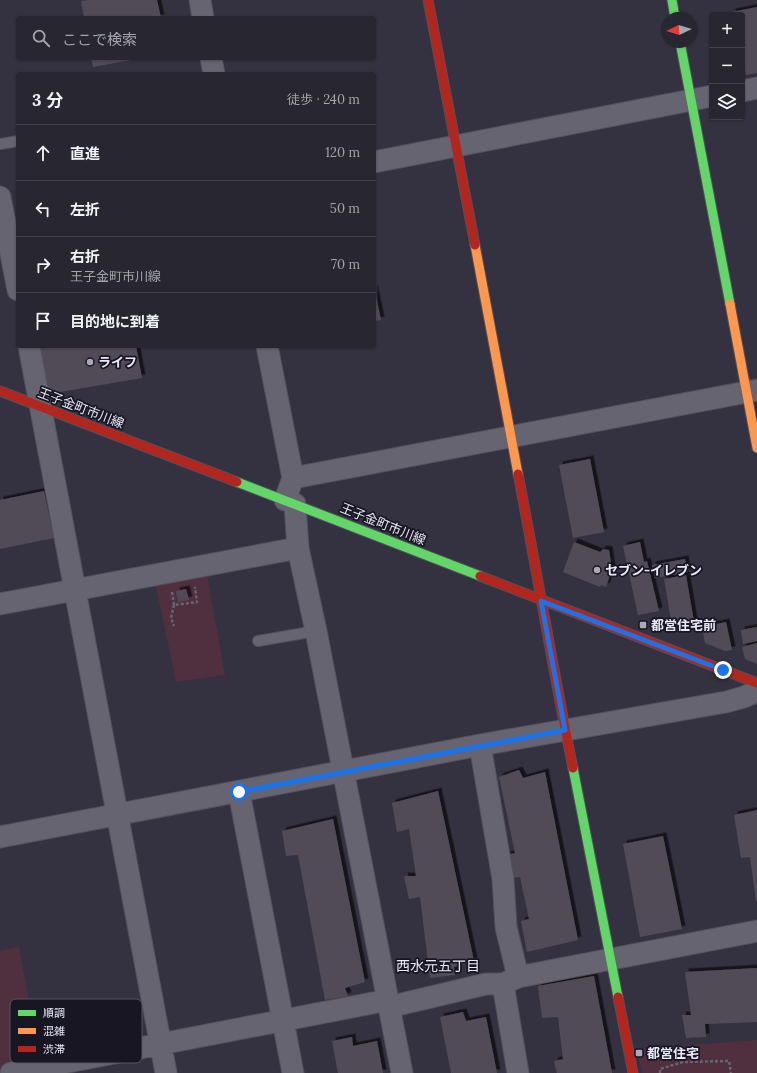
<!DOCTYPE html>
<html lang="ja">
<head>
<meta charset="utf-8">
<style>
  :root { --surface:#272631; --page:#33323d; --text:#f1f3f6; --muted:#a4a5ab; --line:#43434d }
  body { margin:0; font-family:Lora,"Noto Sans JP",serif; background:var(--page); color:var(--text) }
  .controls { position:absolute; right:12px; top:12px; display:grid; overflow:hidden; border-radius:4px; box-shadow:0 1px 3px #0004 }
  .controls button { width:36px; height:36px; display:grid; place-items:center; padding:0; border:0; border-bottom:1px solid var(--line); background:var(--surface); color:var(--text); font:20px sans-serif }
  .compass { position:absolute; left:661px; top:12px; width:36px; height:36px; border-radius:50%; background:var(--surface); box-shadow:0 1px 3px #0004; rotate:266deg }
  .stop { position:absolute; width:12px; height:12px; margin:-9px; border:3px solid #1a73e8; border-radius:50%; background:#fff }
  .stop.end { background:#1a73e8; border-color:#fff; box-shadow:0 1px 4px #0008 }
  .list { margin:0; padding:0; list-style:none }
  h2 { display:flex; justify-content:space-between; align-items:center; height:52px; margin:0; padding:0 16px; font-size:17px }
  h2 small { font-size:13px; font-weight:400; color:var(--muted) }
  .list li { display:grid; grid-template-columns:26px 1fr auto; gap:12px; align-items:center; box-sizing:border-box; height:56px; padding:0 16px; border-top:1px solid var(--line) }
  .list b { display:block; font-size:15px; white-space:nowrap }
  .list p { margin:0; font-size:13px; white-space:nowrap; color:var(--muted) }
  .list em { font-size:13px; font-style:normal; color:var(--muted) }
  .icon { flex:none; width:22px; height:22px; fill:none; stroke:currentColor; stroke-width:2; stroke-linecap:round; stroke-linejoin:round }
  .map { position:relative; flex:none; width:757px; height:1073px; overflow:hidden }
  .search { position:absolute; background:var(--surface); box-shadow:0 1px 3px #0004; left:16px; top:16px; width:360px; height:44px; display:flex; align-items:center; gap:10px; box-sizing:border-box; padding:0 14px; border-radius:4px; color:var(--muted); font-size:15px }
  .panel { position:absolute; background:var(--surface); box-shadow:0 1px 3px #0004; left:16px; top:72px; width:360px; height:276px; border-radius:4px }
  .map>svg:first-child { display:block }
  .green { fill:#502f3f }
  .building { fill:#514c58; filter:url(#shadow) }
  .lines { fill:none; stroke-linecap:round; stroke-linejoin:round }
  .lane-casing { stroke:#52505d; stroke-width:12 }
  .street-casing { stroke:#52505d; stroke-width:23 }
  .fast-casing { stroke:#52505d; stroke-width:11 }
  .slow-casing { stroke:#52505d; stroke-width:11 }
  .jam-casing { stroke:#52505d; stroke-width:11 }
  .path { stroke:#676671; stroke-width:2.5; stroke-dasharray:3 2; stroke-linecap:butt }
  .lane { stroke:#656470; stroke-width:10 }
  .street { stroke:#656470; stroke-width:21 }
  .fast { stroke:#63d668; stroke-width:9 }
  .slow { stroke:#ff974d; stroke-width:9 }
  .jam { stroke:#b3261e; stroke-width:9 }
  .route { stroke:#1a73e8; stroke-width:5 }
  .poi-dot { fill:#aaa8b9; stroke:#181622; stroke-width:1.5 }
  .labels { text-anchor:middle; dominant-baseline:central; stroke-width:3.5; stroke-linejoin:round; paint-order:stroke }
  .poi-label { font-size:13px; font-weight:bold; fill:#e9e8fa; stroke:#181622; text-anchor:start }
  .street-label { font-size:13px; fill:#e9e8fa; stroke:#181622 }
  .neighbourhood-label { font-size:14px; fill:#e9e8fa; stroke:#181622 }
  .key { fill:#181622; stroke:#575563; stroke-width:1 }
  .key-label { font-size:11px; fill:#e9e8fa }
</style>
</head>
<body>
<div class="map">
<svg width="757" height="1073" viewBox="0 0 757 1073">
  <defs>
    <filter id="shadow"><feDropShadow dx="3.5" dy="-3.5" stdDeviation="0" flood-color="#0009"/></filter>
  </defs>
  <rect width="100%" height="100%" fill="#343241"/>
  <!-- green -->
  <path class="green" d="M207,575l18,100 -49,7 -21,-100z
    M19,947l21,114 -40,7v-117z
    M757,1040v33h-115l-5,-24z"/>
  <!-- building -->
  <path class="building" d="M88,0h69l4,18h-77l-3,-17z
    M757,7v66l-11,2 -4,-19v-41h-9l-1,-3z
    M91,58h45l1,1 -44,8z
    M374,287l7,33 -7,1z
    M38,346h98l6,32 -94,16z
    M590,459l14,73 -31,6 -14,-73z
    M44,491l10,47 -54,11v-49z
    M574,542l26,10 3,-3 6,1 3,19 -6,18 -5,-2 -1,2 -37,-15z
    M640,542l4,20 3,-1 12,50 -21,4 -15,-69z
    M685,559l3,13 -33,6 -3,-13z
    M686,575l9,53 -19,3 -1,-6 -3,1 -8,-47z
    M186,589l3,11 -11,2 -2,-11z
    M726,622l6,28 -7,1 -20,-8 -3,-16z
    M757,627v14l-14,3 -2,-14z
    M757,643v21l-12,-5 -3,-12z
    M519,770l4,8 22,-6 33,168 -51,12 -6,-31 8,-2 -9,-42 -10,1 -3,-23 8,-2 -16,-76z
    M438,791l36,170 -20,6 1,8 -25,3 -10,-81 -11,2 -5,-23h12l-7,-47 -12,3 -5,-29z
    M757,810v91h-1l-6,-44 -9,1 -7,-43z
    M333,819l32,163 -20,6 3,8 -23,4 -27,-145 -12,1 -4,-25z
    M663,836l19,93 -42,8 -17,-93z
    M757,968v54l-52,2 1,13 -20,1 -4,-23h9l-6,-43z
    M594,976l18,97h-55l-3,-12 9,-2 -5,-42 -16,1 -4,-32z
    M463,1012l3,9 20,-4 11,56h-46l-11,-56z
    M352,1037l1,9 24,-5 6,32h-45l-6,-32z"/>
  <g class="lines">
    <!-- lane casing -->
    <g class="lane-casing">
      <path id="lane" d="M0,144l18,-3
        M258,641l58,-10"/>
    </g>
    <!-- street casing -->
    <g class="street-casing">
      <path id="street" d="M200,0l3,18
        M211,58l3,16
        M742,91l15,-3
        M374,162l338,-66
        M0,197l18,93
        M29,346l137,727
        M267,346l26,132
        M285,500l8,-22 464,-88
        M295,504l3,44 18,83 86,442
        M0,604l298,-56
        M480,745l23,134 3,48 12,50
        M239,792l54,281
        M0,837l480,-92 246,-43 18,-5 13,-6
        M503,984l15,89
        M389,1007l97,-23h17l15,-7 239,-46
        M11,1073l377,-73"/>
    </g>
    <!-- fast casing -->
    <g class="fast-casing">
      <path id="fast" d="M672,0l3,18
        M680,42l50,262
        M237,482l243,94
        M573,768l45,229"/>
    </g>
    <!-- slow casing -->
    <g class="slow-casing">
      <path id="slow" d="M475,245l43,229
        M730,304l27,144"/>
    </g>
    <!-- jam casing -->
    <g class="jam-casing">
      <path id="jam" d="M428,0l47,245
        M0,391l237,91
        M518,474c19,98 35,196 55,294
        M480,576l277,107
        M618,997l15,76"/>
    </g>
    <!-- path -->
    <path class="path" d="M172,592l2,13 23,-3 -2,-15
      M174,605l-3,13 3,8
      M660,1073v-4l23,-7 46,-1 2,12"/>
    <!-- lane -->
    <use href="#lane" class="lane"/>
    <!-- street -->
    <use href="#street" class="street"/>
    <!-- fast -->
    <use href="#fast" class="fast"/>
    <!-- slow -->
    <use href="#slow" class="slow"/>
    <!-- jam -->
    <use href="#jam" class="jam"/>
  </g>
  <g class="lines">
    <!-- route -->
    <path class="route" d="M239,792l326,-62 -24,-129 182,69"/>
  </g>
  <!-- markers -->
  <g class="poi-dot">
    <circle cx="90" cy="362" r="4"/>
    <circle cx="597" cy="570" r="4"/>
    <rect x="639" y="621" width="8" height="8" rx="2"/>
    <rect x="635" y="1049" width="8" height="8" rx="2"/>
  </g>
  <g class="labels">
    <!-- poi labels -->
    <g class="poi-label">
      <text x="98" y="362">ライフ</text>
      <text x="605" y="570">セブン-イレブン</text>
      <text x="651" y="625">都営住宅前</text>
      <text x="647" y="1053">都営住宅</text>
    </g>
    <!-- street labels -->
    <g class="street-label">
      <text transform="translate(81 408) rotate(21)">王子金町市川線</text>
      <text transform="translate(383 524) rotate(22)">王子金町市川線</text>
    </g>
    <!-- neighbourhood labels -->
    <g class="neighbourhood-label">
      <text x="438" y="966">西水元五丁目</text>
    </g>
  </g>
  <!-- legend -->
  <rect x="10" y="999" width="132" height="64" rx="6" class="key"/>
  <rect x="18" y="1010" width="18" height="6" fill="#63d668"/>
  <rect x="18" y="1028" width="18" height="6" fill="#ff974d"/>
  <rect x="18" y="1046" width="18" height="6" fill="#b3261e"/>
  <g class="key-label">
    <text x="43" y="1017">順調</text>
    <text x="43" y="1035">混雑</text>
    <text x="43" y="1053">渋滞</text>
  </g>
</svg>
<div class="controls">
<button>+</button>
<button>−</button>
<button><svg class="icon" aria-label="layers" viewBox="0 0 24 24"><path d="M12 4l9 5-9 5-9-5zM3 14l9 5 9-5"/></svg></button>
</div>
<svg class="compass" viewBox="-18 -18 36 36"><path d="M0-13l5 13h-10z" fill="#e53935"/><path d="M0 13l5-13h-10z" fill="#a4a5ab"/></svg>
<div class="stop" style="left:239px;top:792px"></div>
<div class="stop end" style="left:723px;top:670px"></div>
<div class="search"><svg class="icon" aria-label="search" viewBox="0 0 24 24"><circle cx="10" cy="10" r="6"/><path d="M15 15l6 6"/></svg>ここで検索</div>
<section class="panel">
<h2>3 分<small>徒歩 · 240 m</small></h2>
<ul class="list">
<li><svg class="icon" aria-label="ahead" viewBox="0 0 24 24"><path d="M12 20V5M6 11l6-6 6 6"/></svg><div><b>直進</b></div><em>120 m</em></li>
<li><svg class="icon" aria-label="left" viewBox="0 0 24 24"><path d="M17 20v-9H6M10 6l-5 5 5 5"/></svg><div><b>左折</b></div><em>50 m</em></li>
<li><svg class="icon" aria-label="right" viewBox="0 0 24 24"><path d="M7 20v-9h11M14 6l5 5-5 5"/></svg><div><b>右折</b><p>王子金町市川線</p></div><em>70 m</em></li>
<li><svg class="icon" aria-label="arrive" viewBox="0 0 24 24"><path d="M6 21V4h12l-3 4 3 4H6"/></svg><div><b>目的地に到着</b></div></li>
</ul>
</section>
</div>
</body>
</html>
